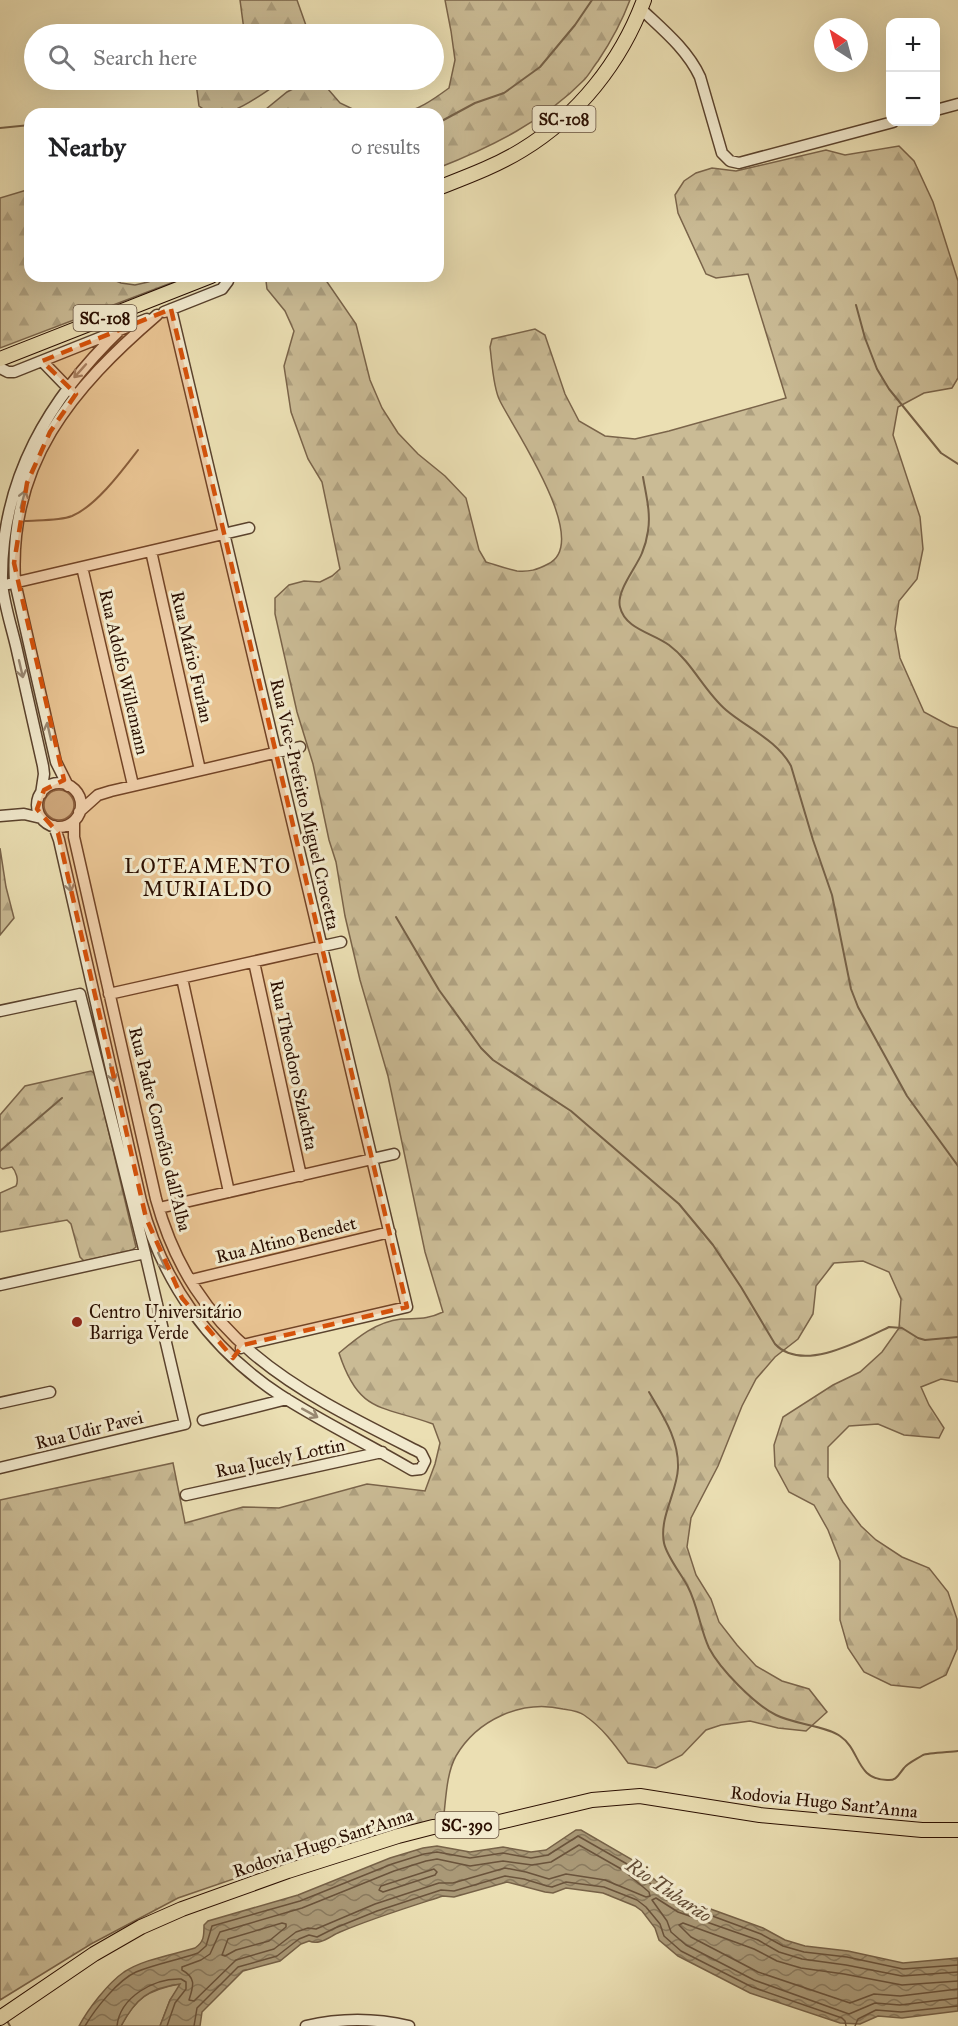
<!DOCTYPE html>
<html lang="en">
<head>
<meta charset="utf-8">
<style>
  :root { --surface:#fff; --page:#f2f2f2; --text:#202124; --muted:#757577; --line:#e0e0e0 }
  body { margin:0; font-family:"IM FELL Great Primer",serif; background:var(--page); color:var(--text) }
  .controls { position:absolute; right:18px; top:18px; display:grid; overflow:hidden; border-radius:12px; box-shadow:0 6px 24px #0002 }
  .controls button { width:54px; height:54px; display:grid; place-items:center; padding:0; border:0; border-bottom:2px solid var(--line); background:var(--surface); color:var(--text); font:30px sans-serif }
  .compass { position:absolute; left:814px; top:18px; width:54px; height:54px; border-radius:50%; background:var(--surface); box-shadow:0 6px 24px #0002; rotate:324deg }
  .list { margin:0; padding:0; list-style:none }
  h2 { display:flex; justify-content:space-between; align-items:center; height:78px; margin:0; padding:0 24px; font-size:26px }
  h2 small { font-size:20px; font-weight:400; color:var(--muted) }
  .icon { flex:none; width:33px; height:33px; fill:none; stroke:currentColor; stroke-width:2; stroke-linecap:round; stroke-linejoin:round }
  .map { position:relative; flex:none; width:958px; height:2026px; overflow:hidden }
  .search { position:absolute; background:var(--surface); box-shadow:0 6px 24px #0002; left:24px; top:24px; width:420px; height:66px; display:flex; align-items:center; gap:15px; box-sizing:border-box; padding:0 21px; border-radius:33px; color:var(--muted); font-size:22px }
  .panel { position:absolute; background:var(--surface); box-shadow:0 6px 24px #0002; left:24px; top:108px; width:420px; height:174px; border-radius:18px }
  .map>svg:first-child { display:block }
  .green { fill:#cabb95; stroke:#7a644a; stroke-width:1.5 }
  .forest { fill:url(#forest-firs); stroke:#7a644a; stroke-width:1.5 }
  .water { fill:url(#water-waves); stroke:#766147; stroke-width:1.5 }
  .lines { fill:none; stroke-linecap:round; stroke-linejoin:round }
  .shore { stroke:#6a533b; stroke-width:1.5 }
  .stream { stroke:#766147; stroke-width:2 }
  .minor-casing { stroke:#5a422d; stroke-width:13 }
  .major-casing { stroke:#2a0e00; stroke-width:16 }
  .minor { stroke:#f2eace; stroke-width:10 }
  .major { stroke:#ebdfb3; stroke-width:14 }
  .oneway { stroke:#988771 }
  .marked { fill:#d5520b; fill-opacity:0.2; stroke:#d5520b; stroke-width:4.5; stroke-dasharray:12 8; stroke-linejoin:round }
  .poi-dot { fill:#8f2418; stroke:#f2eace; stroke-width:2 }
  .labels { text-anchor:middle; dominant-baseline:central; stroke-width:6; stroke-linejoin:round; paint-order:stroke }
  .shield { fill:#f2eace; stroke:#66503e; stroke-width:1.5 }
  .shield-label { font-size:16px; font-weight:bold; fill:#2a0e00 }
  .street-label { font-size:18px; fill:#2a0e00; stroke:#f2eace }
  .poi-label { font-size:18px; fill:#2a0e00; stroke:#f2eace; text-anchor:start }
  .neighbourhood-label { font-size:20px; letter-spacing:1.5px; fill:#2a0e00; stroke:#f2eace }
  .water-label { font-size:20px; font-style:italic; fill:#634c35; stroke:#f2eace }
</style>
</head>
<body>
<div class="map">
<svg width="958" height="2026" viewBox="0 0 958 2026">
  <defs>
    <pattern id="forest-firs" width="22" height="20" patternUnits="userSpaceOnUse" patternTransform="scale(1.5)"><rect width="22" height="20" fill="#cabb95"/><path d="M5 1l3.5 6h-7zM16 11l3.5 6h-7z" fill="#aea07f"/></pattern>
    <pattern id="water-waves" width="16" height="10" patternUnits="userSpaceOnUse" patternTransform="scale(1.5)"><rect width="16" height="10" fill="#a99876"/><path d="M0 5q4-4 8 0t8 0" fill="none" stroke="#8a7a5e"/></pattern>
  </defs>
  <rect width="100%" height="100%" fill="#ebdfb3"/>
  <filter id="stains"><feTurbulence type="fractalNoise" baseFrequency=".00333" numOctaves="4"/><feColorMatrix values="0 0 0 0 .2 0 0 0 0 .09 0 0 0 0 .02 0 0 0 .5 -.17"/></filter>
  <radialGradient id="worn" r=".72"><stop offset=".6" stop-color="#630" stop-opacity="0"/><stop offset="1" stop-color="#630" stop-opacity=".3"/></radialGradient>
  <!-- green -->
  <path class="green" d="M44 805a15 15 0 1 1 30 0a15 15 0 1 1-30 0Z
    M179,1984l2,1 -11,15 -10,26h-39c15,-28 27,-36 58,-42z"/>
  <!-- forest -->
  <path class="forest" d="M240,0h57l12,34h-67l2,-4z
    M445,0h185c-9,24 -18,40 -32,61 -5,6 -9,14 -14,19 -40,41 -93,67 -146,88v-54h-41c19,-2 37,-15 52,-26l6,-28 -4,-29z
    M201,80h82c-15,10 -53,39 -71,34 -4,-1 -9,-5 -13,-8l-3,-23z
    M310,80l11,1 19,22 23,11h-103l27,-22z
    M899,146l15,15 19,41 25,79v97l-6,10 -28,5 -26,14 -5,28 27,82 3,32 -6,30 -18,22 -4,28 5,29 24,54 26,14 8,2v654l-17,-3 -20,8 8,18 15,23 -5,10 -35,-3 -26,-11 -29,2 -21,21v30l15,25 18,24 15,14 26,17 27,11 19,24 9,27v30l-11,26 -26,13 -29,-3 -27,-13 -16,-24 -8,-28v-59l-12,-31 -14,-25 -25,-13 -14,-26 -1,-21 9,-28 50,-32 27,-13 22,-20 17,-24 2,-29 -12,-27 -26,-11 -29,2 -18,23 -3,28 -15,25 -23,18 -19,22 -14,27 -24,60 -27,52 -4,29 9,28 15,24 8,23 18,23 19,21 26,15 27,8 18,23 -21,19 -28,-3 -28,-7 -29,4 -15,5 -24,25 -26,13 -28,-5c-13,-18 -25,-35 -44,-48 -5,-4 -14,-5 -21,-6 -41,-10 -86,11 -107,47 -9,16 -10,40 -12,58l-8,6 -109,27 -149,51 -87,46 -91,56v-500l173,-37 12,60 58,-16 36,1 88,-24 58,7 10,-27 5,-21 -7,-19c-52,-19 -74,-10 -94,-71 19,-16 37,-31 62,-34 18,-1 25,1 42,-7l-18,-60 -37,-176 -28,-96 -15,-64 -9,-54 -7,-22 -16,-76 -16,-52 -22,-98v-16l14,-13 15,-4 16,1 12,-6 8,-7 -18,-87 -14,-23 -17,-47 -7,-46 10,-35 -9,-20 -18,-22 -1,-8 3,-5h54l33,48 14,56 12,28 16,25 20,21 27,22 21,22 13,52 7,12c10,3 21,7 31,9 12,1 20,-1 31,-7 45,-21 -35,-136 -48,-163 -7,-13 -8,-39 -10,-54l2,-8 43,-10 10,6 20,59 14,27 26,15 30,3 34,-8 117,-33 -38,-124 -32,4 -10,-4 -28,-61 -3,-18 9,-14 12,-8 16,-5 24,3 90,-21 19,5z
    M30,189v87h74l17,7 14,2 13,-3 18,-6h17l-4,4 -179,68v-150z
    M0,848l6,39 8,31 -14,17z
    M91,1071l4,3 41,173 -4,3 -48,11 -4,-4 -9,-33 -4,-4 -67,12v-39l16,-7c3,-6 0,-15 -4,-19l-9,2 -3,-2v-52l25,-29z"/>
  <!-- water -->
  <path class="water" d="M576,1830h5l50,29 37,32 15,8 80,29 22,12 20,6 43,5 55,12 55,-5v53l-56,7 -24,-2 -18,8 -20,-1 -90,-30 -72,-37 -19,-16 -4,-12 -13,-17 -7,-5 -32,-13 -37,-5 -13,5 -8,-1 -38,-10 -53,15 -11,-1c-34,11 -70,22 -103,36 -10,4 -20,14 -31,9l-8,3 -21,17 -37,10 -41,41 -2,14h-40l10,-26 10,-16c-31,4 -44,14 -59,42h-42c9,-17 29,-43 45,-54 20,-13 48,-17 71,-24 9,-6 9,-12 9,-23l4,-4 90,-26 92,-37 33,-10 14,-2 33,6 33,-5 28,5 15,-2z"/>
  <g class="lines">
    <!-- shore -->
    <path class="shore" d="M579,1845l44,25 26,22 1,4 -4,1 -41,-17 -39,-6 -17,5 -23,-7 -21,-4 -52,15h-14l-64,21 -59,25 -8,-1 -12,4 -22,17 -38,11 -42,41 -5,-1c4,-13 8,-22 -7,-30v-3l19,-7 9,-6 10,-22 82,-24 92,-37 32,-10 11,-2 33,7 33,-5 29,4 19,-3z
      M434,1869l3,3 -2,3 -52,17 -4,-2 2,-4z
      M282,1923l4,1v3l-17,14 -33,9 -11,6 -3,-1 6,-16z
      M958,1972l-56,4 -56,-11 -44,-6 -23,-7 -21,-12 -80,-28 -22,-14 -4,2 15,21 4,11 15,13 68,35 95,34 26,-11 25,2 58,-7
      M958,1981l-56,4 -58,-11 -43,-6 -24,-7 -23,-12 -71,-26 -4,2 12,12 67,35 92,31 24,-9 26,2 58,-7
      M85,2026c10,-17 33,-46 51,-54 20,-8 42,-12 62,-19l8,-7 6,-20 88,-25 92,-37 32,-10 13,-2 33,6 33,-5 28,5 17,-3 30,-19 49,28 38,32 15,8 81,30 22,12 21,6 43,5 56,12 55,-4
      M117,2026c3,-29 37,-48 64,-47l5,3v7l-11,14 -8,23
      M194,2026l3,-18 41,-41 39,-11 22,-17 10,-4 8,2 18,-9 42,-17 64,-21 13,1 51,-15 19,3 23,7 5,1 14,-5 38,5 33,13 9,7 14,17 4,12 17,15 71,36 90,31 3,3 1,5
      M855,2026l3,-7 18,-9 25,2 57,-6"/>
    <!-- stream -->
    <path class="stream" d="M438,123l37,-20 29,-10 36,-26 35,-42 17,-25
      M0,128l30,-3
      M856,305l9,33 12,31 12,20 52,64 17,11
      M643,477c3,18 8,36 5,54 -1,7 -3,15 -6,22 -6,15 -26,38 -22,54 5,22 33,26 49,38 23,17 35,46 57,65 21,18 51,30 65,56l22,74 19,55 19,94 7,18 49,89 51,70
      M25,521c14,-1 34,0 47,-5 24,-10 50,-45 66,-66
      M396,917l43,73 42,58 12,12 78,51 108,93 34,41 28,42 34,57c27,29 85,-3 114,-17l13,1 16,10 7,2 33,-3
      M0,1151l62,-53
      M649,1392c14,24 30,47 29,76 -1,25 -19,49 -14,75 3,14 18,32 24,44 10,19 12,42 21,61 11,21 45,56 67,67 17,9 51,11 64,21 21,14 15,43 47,44 10,1 11,-5 17,-12 4,-5 13,-9 19,-13 4,-2 27,-3 35,-4
      M6,2019l4,7"/>
    <!-- minor casing -->
    <g class="minor-casing">
      <path id="minor" d="M641,9c21,20 46,40 59,68l22,76 8,8 9,2 154,-41
        M936,110l22,-6
        M171,309l236,998 -164,38 -2,3
        M164,312l58,-23 6,-8 -1,-5
        M42,361l29,30
        M0,368l8,4h6l133,-53
        M151,551l49,219
        M82,567l51,218
        M9,584l240,-56
        M37 805a22 22 0 1 1 44 0a22 22 0 1 1-44 0Z
        M68,786l-12,-24 -41,-180c-7,-119 57,-194 142,-267
        M41,794l3,-20 -1,-8c-9,-40 -18,-80 -27,-120 -5,-21 -12,-42 -14,-63 -2,-104 48,-186 119,-254
        M79,812l19,-17 13,-4 189,-44
        M0,816l24,-2 17,4
        M54,826l5,14 82,361c21,81 69,148 139,194 42,27 88,49 132,75l9,-1 4,-8 -4,-8c-123,-62 -225,-109 -265,-254l-82,-362v-16
        M254,962l47,214
        M182,978l47,214
        M109,994l232,-52
        M0,1011l80,-17 65,259 40,171 -185,44
        M159,1208l235,-54
        M191,1280l199,-48
        M0,1285l145,-32
        M0,1403l50,-11
        M203,1420l84,-21
        M186,1495l196,-43
        M306,2026c35,-8 68,-8 103,0"/>
    </g>
    <!-- major casing -->
    <g class="major-casing">
      <path id="major" d="M438,188c28,-11 58,-22 84,-38 56,-34 99,-88 122,-150
        M0,359l211,-83
        M0,2018l94,-64 47,-27 41,-18 106,-38 110,-35 35,-9 58,-3 101,-24 48,-4 120,19 162,15h36"/>
    </g>
    <!-- minor -->
    <use href="#minor" class="minor"/>
    <!-- major -->
    <use href="#major" class="major"/>
  </g>
  <!-- one-way arrows -->
  <defs><path id="oneway-shaft" d="M-6 0H5M1.5-3L5.5 0L1.5 3" fill="none" stroke-width="1.6" stroke-linecap="round" stroke-linejoin="round" transform="scale(1.5)"/></defs>
  <g class="oneway">
    <use href="#oneway-shaft" transform="translate(80 371) rotate(132)"/>
    <use href="#oneway-shaft" transform="translate(23 499) rotate(-75)"/>
    <use href="#oneway-shaft" transform="translate(21 669) rotate(77)"/>
    <use href="#oneway-shaft" transform="translate(49 731) rotate(-103)"/>
    <use href="#oneway-shaft" transform="translate(69 883) rotate(77)"/>
    <use href="#oneway-shaft" transform="translate(112 1073) rotate(77)"/>
    <use href="#oneway-shaft" transform="translate(162 1261) rotate(65)"/>
    <use href="#oneway-shaft" transform="translate(310 1413) rotate(29)"/>
  </g>
  <!-- marked area -->
  <path class="marked" d="M171,309l236,998 -164,38 -10,13 -51,-60 -36,-80 -88,-385 -21,-24 7,-19 20,-10 -50,-217 13,-80 23,-51 26,-38 -34,-33z"/>
  <!-- markers -->
  <circle class="poi-dot" cx="77" cy="1322" r="6"/>
  <g class="labels">
    <!-- shield labels -->
    <g class="shield">
      <rect x="532.5" y="106" width="63" height="26" rx="4.5"/>
      <rect x="73.5" y="305" width="63" height="26" rx="4.5"/>
      <rect x="435.5" y="1812" width="63" height="26" rx="4.5"/>
    </g>
    <g class="shield-label">
      <text x="564" y="119">SC-108</text>
      <text x="105" y="318">SC-108</text>
      <text x="467" y="1825">SC-390</text>
    </g>
    <!-- street labels -->
    <g class="street-label">
      <text transform="translate(192 657) rotate(77)">Rua Mário Furlan</text>
      <text transform="translate(124 672) rotate(77)">Rua Adolfo Willemann</text>
      <text transform="translate(305 804) rotate(77)">Rua Vice-Prefeito Miguel Crocetta</text>
      <text transform="translate(294 1065) rotate(78)">Rua Theodoro Szlachta</text>
      <text transform="translate(160 1129) rotate(76)">Rua Padre Cornélio dall'Alba</text>
      <text transform="translate(286 1240) rotate(-14)">Rua Altino Benedet</text>
      <text transform="translate(89 1430) rotate(-14)">Rua Udir Pavei</text>
      <text transform="translate(280 1458) rotate(-12)">Rua Jucely Lottin</text>
      <text transform="translate(824 1802) rotate(6)">Rodovia Hugo Sant'Anna</text>
      <text transform="translate(323 1843) rotate(-18)">Rodovia Hugo Sant'Anna</text>
    </g>
    <!-- poi labels -->
    <g class="poi-label">
      <text x="89" y="1312">Centro Universitário<tspan x="89" dy="21">Barriga Verde</tspan></text>
    </g>
    <!-- neighbourhood labels -->
    <g class="neighbourhood-label">
      <text x="208" y="866">LOTEAMENTO<tspan x="208" dy="23">MURIALDO</tspan></text>
    </g>
    <!-- water labels -->
    <g class="water-label">
      <text transform="translate(669 1890) rotate(34)">Rio Tubarão</text>
    </g>
  </g>
  <rect width="100%" height="100%" filter="url(#stains)"/>
  <rect width="100%" height="100%" fill="url(#worn)"/>
</svg>
<div class="controls">
<button>+</button>
<button>−</button>
</div>
<svg class="compass" viewBox="-18 -18 36 36"><path d="M0-13l5 13h-10z" fill="#e53935"/><path d="M0 13l5-13h-10z" fill="#757577"/></svg>
<div class="search"><svg class="icon" aria-label="search" viewBox="0 0 24 24"><circle cx="10" cy="10" r="6"/><path d="M15 15l6 6"/></svg>Search here</div>
<section class="panel">
<h2>Nearby<small>0 results</small></h2>
<ul class="list">
</ul>
</section>
</div>
</body>
</html>
